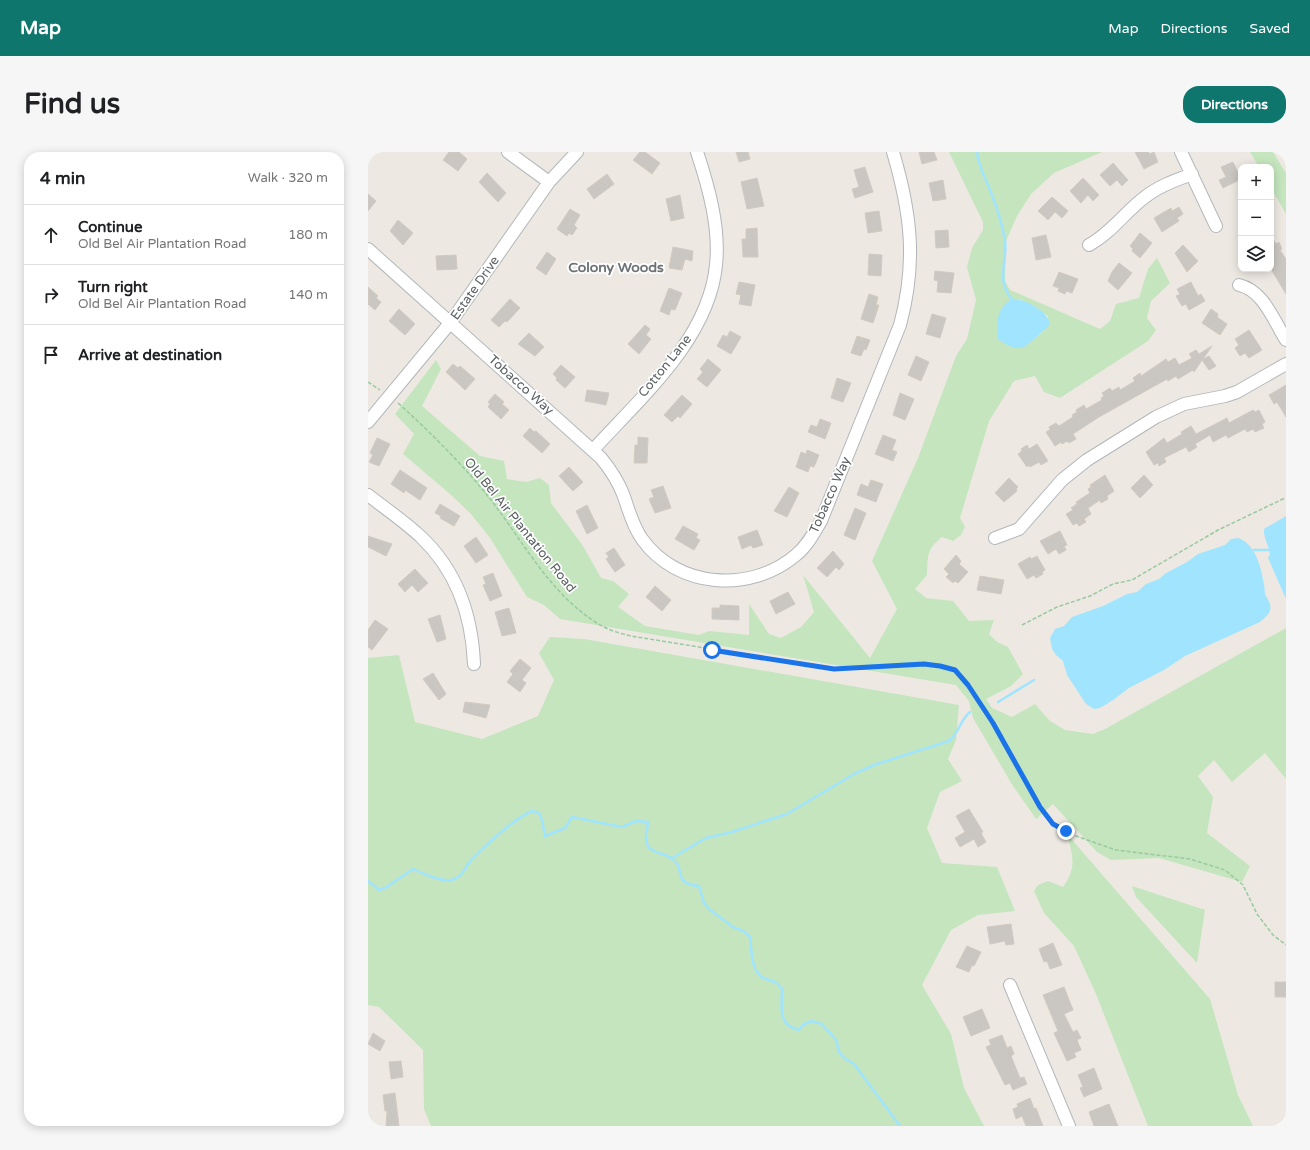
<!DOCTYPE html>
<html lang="en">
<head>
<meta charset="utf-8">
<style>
  :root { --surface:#fff; --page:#f6f6f6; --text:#202124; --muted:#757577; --line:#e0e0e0; --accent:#0f766e }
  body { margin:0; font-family:"Varela Round",sans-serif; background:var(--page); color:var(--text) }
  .controls { position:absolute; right:12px; top:12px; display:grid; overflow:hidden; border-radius:8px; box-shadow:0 2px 10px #0003 }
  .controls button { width:36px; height:36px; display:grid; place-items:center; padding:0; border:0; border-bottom:1px solid var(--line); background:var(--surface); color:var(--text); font:20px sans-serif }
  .stop { position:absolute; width:12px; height:12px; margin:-9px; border:3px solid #1a73e8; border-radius:50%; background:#fff }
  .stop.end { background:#1a73e8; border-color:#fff; box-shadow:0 1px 4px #0008 }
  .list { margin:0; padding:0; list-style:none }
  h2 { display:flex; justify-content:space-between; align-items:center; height:52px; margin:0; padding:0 16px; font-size:17px }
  h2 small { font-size:13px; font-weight:400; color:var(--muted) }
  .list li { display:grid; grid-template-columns:26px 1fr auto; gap:12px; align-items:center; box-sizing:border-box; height:60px; padding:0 16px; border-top:1px solid var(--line) }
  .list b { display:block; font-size:15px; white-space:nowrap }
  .list p { margin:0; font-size:13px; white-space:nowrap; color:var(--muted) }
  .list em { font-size:13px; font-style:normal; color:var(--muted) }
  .icon { flex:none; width:22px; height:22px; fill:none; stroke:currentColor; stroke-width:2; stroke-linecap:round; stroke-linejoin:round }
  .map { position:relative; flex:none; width:918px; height:974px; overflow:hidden; border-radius:16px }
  header { display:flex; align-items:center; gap:24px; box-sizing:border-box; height:56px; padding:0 20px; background:var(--accent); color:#fff }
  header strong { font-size:19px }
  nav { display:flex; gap:22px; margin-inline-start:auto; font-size:14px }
  .intro { display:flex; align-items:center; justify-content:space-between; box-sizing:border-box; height:96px; padding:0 24px }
  h1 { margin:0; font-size:28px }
  .button { padding:10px 18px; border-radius:16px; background:var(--accent); color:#fff; font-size:14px; font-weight:700 }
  main { display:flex; gap:24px; padding:0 24px }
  aside { flex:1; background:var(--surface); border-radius:16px; box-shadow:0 2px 10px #0003 }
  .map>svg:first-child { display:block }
  .green { fill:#c4e5be; fill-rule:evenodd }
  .water { fill:#a1e4fe }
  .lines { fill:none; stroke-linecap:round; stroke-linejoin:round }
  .stream { stroke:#a1e4fe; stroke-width:2.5 }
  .building { fill:#cac6c1; stroke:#d2cac1 }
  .minor-casing { stroke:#b3b6ba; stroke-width:14 }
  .path { stroke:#99c9a0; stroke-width:1.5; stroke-dasharray:4 2; stroke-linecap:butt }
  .minor { stroke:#fff; stroke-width:12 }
  .route { stroke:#1a73e8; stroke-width:5 }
  .labels { text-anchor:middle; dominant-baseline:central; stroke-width:3.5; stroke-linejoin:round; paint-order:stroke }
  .street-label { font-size:13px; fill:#5b6063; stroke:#fff }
  .neighbourhood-label { font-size:14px; font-weight:bold; fill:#6c7275; stroke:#fff }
</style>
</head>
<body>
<header>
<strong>Map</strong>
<nav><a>Map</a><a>Directions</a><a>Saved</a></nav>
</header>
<div class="intro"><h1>Find us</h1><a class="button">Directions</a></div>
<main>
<aside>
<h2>4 min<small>Walk · 320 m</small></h2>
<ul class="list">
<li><svg class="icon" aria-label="ahead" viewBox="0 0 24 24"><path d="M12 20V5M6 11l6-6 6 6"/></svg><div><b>Continue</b><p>Old Bel Air Plantation Road</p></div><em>180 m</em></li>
<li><svg class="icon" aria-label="right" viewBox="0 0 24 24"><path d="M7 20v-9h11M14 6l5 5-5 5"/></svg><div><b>Turn right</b><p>Old Bel Air Plantation Road</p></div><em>140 m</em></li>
<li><svg class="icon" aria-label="arrive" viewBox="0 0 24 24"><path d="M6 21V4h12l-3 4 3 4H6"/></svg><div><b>Arrive at destination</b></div></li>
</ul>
</aside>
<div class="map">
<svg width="918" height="974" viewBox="0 0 918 974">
  <rect width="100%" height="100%" fill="#ede9e2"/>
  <!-- green -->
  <path class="green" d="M581,0h153l-48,21 -23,21 -14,22 -11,25 -1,40 5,9 90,39 10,-8 6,-17 23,-6 9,-29 9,-11 13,25 -19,18 -4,17 9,12 -8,11 -88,57 -16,-6 -9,-16 -21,5 -25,40 -29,97 5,9 -4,8 -8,6 -11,-4c-16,13 -14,19 -15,38l-12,14 11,9 27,3 16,20 25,-1 -5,14 8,8 11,5 15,27 -12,12 -25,13 6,9 20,9 23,-13 15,17 15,9 28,4 12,-5 181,-101v151l-21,-26 -33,29 -18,-22 -16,16 15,21 -6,36 43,33 -8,16 -83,-24 -48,2 -14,-8 -44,-48 -17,15 -23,-33 -40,-68 -4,-17 -13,-16 -396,-66 -16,-14 -17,-8 -37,-59 -19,-24 -21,-20 -47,-40 11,-20 -19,-20 41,-54 5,9 -19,37 58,50 24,5 3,18 19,3 14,-4 9,7 2,18 32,43 18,32 12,3 16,13 -11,13 27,19 54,9 10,-4 40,4v-31l20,30 12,4 20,-11 13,-15 -11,-37 67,83 27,-49 -25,-48 46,-103 38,-102 11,-17 9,-39 -9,-33 5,-19 11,-18v-8zM652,147l28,17 -1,12 -20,17z
    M882,0h23l13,21v41l-15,-26v-21h-12z
    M182,485l34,2 375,66 -3,35 -8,19 14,22 -22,11 -13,36 15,35 55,4 18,44 -37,4 -27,15 -29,55 29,49 13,54 20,38h-553l-7,-17 -1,-59 -44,-43 -11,-2v-347l31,-3 16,67 67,17 56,-23 16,-36 -15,-27z
    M699,682l143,165 28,96 15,31h-105l-52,-132 -22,-48 -30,-33 -10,-22 4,-6 10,-4 15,6c14,-20 10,-30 4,-53z
    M764,734l73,24 -8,53 -61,-66z"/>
  <!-- water -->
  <path class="water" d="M644,147c13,0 34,11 38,24l-3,5c-21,16 -23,30 -49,11 -2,-15 -1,-33 14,-40z
    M918,364v83l-18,-41 2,-4c-1,-8 -7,-17 -6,-25z
    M870,386c18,6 23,30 26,46 1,3 0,7 1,10 2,5 7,9 5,17 -2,5 -7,8 -10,11l-75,34 -21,14 -35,18 -16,12 -13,8 -6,1 -8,-5 -19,-29 -4,-14 -7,-6 -4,-6 -2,-11 5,-9 9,-3 8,-9 31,-11 24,-12 10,-2 9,-8 13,-5 7,-6 21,-11 11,-8 27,-9 6,-6z"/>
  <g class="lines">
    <!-- stream -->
    <path class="stream" d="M609,0c1,14 8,25 13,38 6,15 12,34 15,50 3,21 -10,40 7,59
      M886,398h16
      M630,550l36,-22
      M304,706l34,-20 26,-6 55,-18 67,-40 20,-9 75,-24c10,-8 11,-21 21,-29
      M0,729l11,9 6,-2 28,-19c8,4 29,13 38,11 12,-2 14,-14 21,-21 15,-15 42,-40 60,-48l7,2 3,7 3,16 20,-8 7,-11 50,10 14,-6 12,1c0,7 -4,14 -1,22 4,10 16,8 24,14 16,9 0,26 28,28l5,17 5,6 24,18 10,4 7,6 2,21 3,11 6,8 16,6 5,6c0,18 -5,36 17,41l5,-6 8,-3 10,3 14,16 3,12 5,6 10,6 46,62"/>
  </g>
  <!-- building -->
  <path class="building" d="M81,0h10l8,7 -9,12 -15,-11z
    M272,0h5l15,11 -8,11 -19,-14z
    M368,0h12l2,7 -11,3z
    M551,0h15l3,8 -15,4z
    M767,0h13l2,2 4,-2 4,10 -14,7z
    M865,10l8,17 -18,9 -4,-8 7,-3 -5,-10z
    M745,11l15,17 -6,6 -5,-6 -7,6 -10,-11z
    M497,15l8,25 -18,6 -3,-9 7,-2 -5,-17z
    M119,21l19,20 -8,9 -19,-20z
    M239,22l7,10 -20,15 -7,-10z
    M389,26l7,28 -17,3 -6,-27z
    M715,26l16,17 -6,6 -5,-6 -7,8 -11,-12z
    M575,28l3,19 -13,2 -4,-18z
    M0,42l8,7 -8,10z
    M312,43l4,23 -13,3 -5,-22z
    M684,45l16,14 -6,7 -7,-6 -7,8 -10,-9z
    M811,55l4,7 -6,4 2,3 -17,11 -8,-14 17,-10 1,3z
    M202,57l10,6 -6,10 3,3 -5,7 -3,-2 -2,3 -10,-7z
    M511,59l3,20 -14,2 -3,-20z
    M30,68l15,13 -10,12 -13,-14z
    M389,76l1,29h-15l-1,-18h4v-10z
    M580,78l1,17 -13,1 -1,-17z
    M772,81l12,10 -12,15 -8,-7 1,-2 -3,-3z
    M678,83l5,22 -15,3 -4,-22z
    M903,84l5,8 3,-2 3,7 -2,1 6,9v35l-15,-25z
    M815,93l15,16 -11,11 -12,-19z
    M305,95l20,4 -1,10 -7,-2 -3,11 -13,-2z
    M179,100l9,7 -10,16 -10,-7z
    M501,102l13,1 -1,21 -13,-1z
    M88,103l1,14 -20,1 -1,-14z
    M751,111l13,10 -14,17 -10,-9 4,-9z
    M567,119l19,2 -3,20 -14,-1 1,-11 -4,-1z
    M691,120l19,7 -6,14 -6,-2 -1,3 -7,-3 1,-3 -6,-2z
    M371,130l16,3 -4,21 -12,-2 2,-9 -5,-1z
    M823,130l7,14 3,-2 4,7 -16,9 -3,-6 -4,2 -6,-10 4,-2 -3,-5z
    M0,135l10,9 -2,2 5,4 -6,8 -7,-6z
    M301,136l13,5 -7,17 -4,-1 -2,6 -9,-4z
    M501,142l9,3 -2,8h3l-6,18 -12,-4z
    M142,147l10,9 -13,14 -2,-1 -6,6 -8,-7z
    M31,157l16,15 -10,11 -16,-14z
    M843,157l7,5 -1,3 10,7 -7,11 -18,-12z
    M564,162l14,4 -6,20 -14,-4z
    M277,173l5,4 -4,6 5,4 -12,15 -11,-10z
    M881,178l13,20 -13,8 -4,-5 -5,3 -5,-8 4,-3 -4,-6z
    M362,179l11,6 -10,17 -14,-8 6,-11 4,2z
    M161,181l15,14 -9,9 -17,-12z
    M489,184l13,4 -4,10 -2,-1 -3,7 -10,-3z
    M844,194l-9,13 6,-3 7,10 -7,4 -7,-10 -8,12 -1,-2 -15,9 -2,-3 -8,5 -1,-2 -68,38 -26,17 3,5 -7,4 -2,-2 -5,3 -1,-2 -6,4 -9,-14 4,-2 -1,-3 7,-4 3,3 14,-9 -1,-2 5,-3 -1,-2 8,-5 2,4 16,-9 -1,-2 3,-2 -2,-3 8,-5 2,3 7,-4 1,3 15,-9 -2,-3 7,-5 1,3 25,-17 2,3 7,-4 4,7 13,-7 -3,-4 7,-4 3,4z
    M548,204l13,6 -8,19 -13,-6z
    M340,207l13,11 -14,17 -10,-8 6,-7 -3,-3z
    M85,212l5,4 2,-2 15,13 -10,11 -19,-18z
    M193,213l14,12 -10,11 -9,-8 1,-2 -4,-4z
    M469,226l14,5 -8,19 -12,-4z
    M918,233v32l-9,-15 -3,2 -5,-9z
    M219,238l22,3 -3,12 -21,-4z
    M532,241l14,6 -9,21 -12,-5z
    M127,242l9,8 -2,2 7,6 -8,9 -13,-12 2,-3 -2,-2z
    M314,243l10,9 -12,14 -2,-2 -6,6 -8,-7z
    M885,258l2,2 4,-2 6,12 -3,2 2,4 -9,4 -2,-3 -6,3 -2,-3 -17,9 -2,-3 -13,7 -3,-7 -15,9 2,3 -8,5 -3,-5 -22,11 2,4 -7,4 -1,-3 -4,2 -8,-13 18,-14 3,5 15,-9 -1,-2 10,-6 5,8 31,-16 2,5z
    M452,267l11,4 -6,16 -17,-7 3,-7 6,2z
    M162,276l4,4 2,-1 14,13 -8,9 -19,-17z
    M515,283l13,5 -4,10 5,2 -4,9 -18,-7z
    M270,285l10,1 -1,25h-13l1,-18h3z
    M9,286l13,6 -11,22 -10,-4 4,-7 -3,-2z
    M669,292l11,17 -7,4 -2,-3 -9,5 -1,-2 -2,2 -9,-13 4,-3 -1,-2 6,-4 2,4z
    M439,298l12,5 -5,12 -4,-1 -2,6 -12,-5 5,-15 5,2z
    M201,315l14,15 -10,9 -14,-15z
    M32,318l27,18 -7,12 -15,-10 -1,3 -13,-9z
    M737,323l9,16 -7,5 1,3 -7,4 -1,-3 -12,8 3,6 -7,5 2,3 -7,4 -2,-3 -4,2 -7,-11 7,-4 -2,-2 6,-4 -1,-2 14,-9 -2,-4 3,-2 -1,-2z
    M776,323l9,10 -13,13 -9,-10z
    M641,326l9,9 -2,2 1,2 -13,11 -9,-9z
    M503,328l12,4 -7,18 -19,-7 4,-11 7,3z
    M295,334l8,22 -16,5 -6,-14 5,-2 -3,-7z
    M421,335l10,6 -12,24 -13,-6z
    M72,352l20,12 -6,10 -14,-8 1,-2 -6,-3z
    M219,353l11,23 -11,6 -11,-23z
    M487,356l11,5 -11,27 -11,-5z
    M315,374l15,8 -2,4 4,2 -6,10 -19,-11z
    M389,378l6,15 -10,3 -2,-3 -9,4 -4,-12z
    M692,379l7,14 -3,1 2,4 -7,4 -3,-5 -8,5 -8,-13z
    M0,384l24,8 -6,12 -18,-9z
    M108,385l12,18 -12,8 -12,-17z
    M246,396l11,17 -10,7 -9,-13 3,-2 -3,-4z
    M465,399l11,13 -5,6 -3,-3 -9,10 -10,-9z
    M588,403l5,6 -2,3 9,8 -10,11 -3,-2 -2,2 -7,-6 3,-3 -5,-5z
    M669,404l8,14 -3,2 1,2 -7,4 -2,-3 -7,4 -9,-15 12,-7 1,2z
    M47,417l13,14 -10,9 -6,-7 -7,7 -7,-8z
    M125,421l9,23 -12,5 -7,-16 3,-1 -3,-7z
    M612,424l24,4 -3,14 -24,-4z
    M287,434l16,14 -9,11 -16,-14z
    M420,440l7,12 -19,10 -6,-13z
    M352,453l19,1v14l-27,-1v-11h8z
    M141,456l7,25 -14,3 -7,-24z
    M72,463l6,24 -9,3 -9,-23z
    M7,468l13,9 -16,21 -4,-3v-17z
    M152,507l11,9 -9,12 4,3 -6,9 -13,-10 6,-8 -3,-3z
    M65,521l13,21 -7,6 -16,-21z
    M97,550l25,3 -4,13 -23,-6z
    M601,657l14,23 -2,1 5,9 -8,5 -4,-8 -14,8 -5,-9 10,-6 -9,-16z
    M643,772l3,20 -8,1 -1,-4 -15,3 -3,-17z
    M685,791l9,22 -12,4 -3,-8 -3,1 -5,-13z
    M599,794l14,6 -7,14 -2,-1 -3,7 -13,-5z
    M907,830h11v15h-11z
    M696,835l9,23 -9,4 9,18 4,-2 4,8 -4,2 4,10 -7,3 2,4 -9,4 -13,-28 4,-2 -15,-36z
    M614,857l8,19 -19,8 -8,-19z
    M5,881l12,8 -5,10 -12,-7z
    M634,883l5,13 4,-2 3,8 -3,2 9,22 4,-1 3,7 -14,6 -3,-7 -5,2 -19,-38 5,-2 -2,-5z
    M33,909l2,16 -12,2 -2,-17z
    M726,916l8,21 -18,8 -4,-9 3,-1 -5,-12z
    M27,941l4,33h-13l1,-15h-2l-2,-16z
    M662,946l4,11 2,-1 7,18h-17l-4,-10 -6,3 -3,-10 5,-2 -1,-3z
    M741,952l9,22h-24l-5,-14z"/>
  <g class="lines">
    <!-- minor casing -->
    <g class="minor-casing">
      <path id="minor" d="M140,0l41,30
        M813,0l35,74
        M721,93c22,-12 36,-33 56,-48 14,-11 31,-17 47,-23
        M0,97l233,209c9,11 17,23 22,36 6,16 9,31 19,45 35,49 108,55 154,16 11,-9 18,-22 25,-34l79,-196c17,-63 11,-112 -7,-173
        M871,133c24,5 35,36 47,55
        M0,270l82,-99 99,-141 28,-30
        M225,298c47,-52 116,-111 123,-185 4,-37 -7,-77 -19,-113
        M0,343c18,14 37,27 53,42 36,34 51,79 53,127
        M627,386l24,-9 43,-49 25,-20 69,-43 28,-13 41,-8 12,-4 49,-28
        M642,833l59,141"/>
    </g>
    <!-- path -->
    <path class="path" d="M0,230l12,8
      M30,251c30,27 59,56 85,87 38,46 66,106 119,136 11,6 24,9 35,11l198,32h25l26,-3 38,-1 15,1 16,4 13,15 25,38 39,72 21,29 23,12 40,14 74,9 35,11 18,15 14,29 16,21 13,10
      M654,473l35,-18 33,-11 23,-12 19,-4 86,-50 67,-32"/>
    <!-- minor -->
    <use href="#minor" class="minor"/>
  </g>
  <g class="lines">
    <!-- route -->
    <path class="route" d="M344,498l122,19 90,-5 16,2 15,4 13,15 25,38 47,84 13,17 13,7"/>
  </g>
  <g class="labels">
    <!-- street labels -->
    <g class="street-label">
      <text transform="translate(107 136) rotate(-55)">Estate Drive</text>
      <text transform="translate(297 214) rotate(-51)">Cotton Lane</text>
      <text transform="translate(153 233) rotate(42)">Tobacco Way</text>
      <text transform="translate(462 343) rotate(-66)">Tobacco Way</text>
      <text transform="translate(152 373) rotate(51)">Old Bel Air Plantation Road</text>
    </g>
    <!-- neighbourhood labels -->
    <g class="neighbourhood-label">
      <text x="248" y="115">Colony Woods</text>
    </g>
  </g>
</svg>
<div class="controls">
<button>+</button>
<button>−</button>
<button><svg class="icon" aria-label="layers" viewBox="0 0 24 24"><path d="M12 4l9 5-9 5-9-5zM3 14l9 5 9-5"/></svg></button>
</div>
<div class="stop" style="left:344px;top:498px"></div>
<div class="stop end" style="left:698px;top:679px"></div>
</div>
</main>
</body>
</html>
